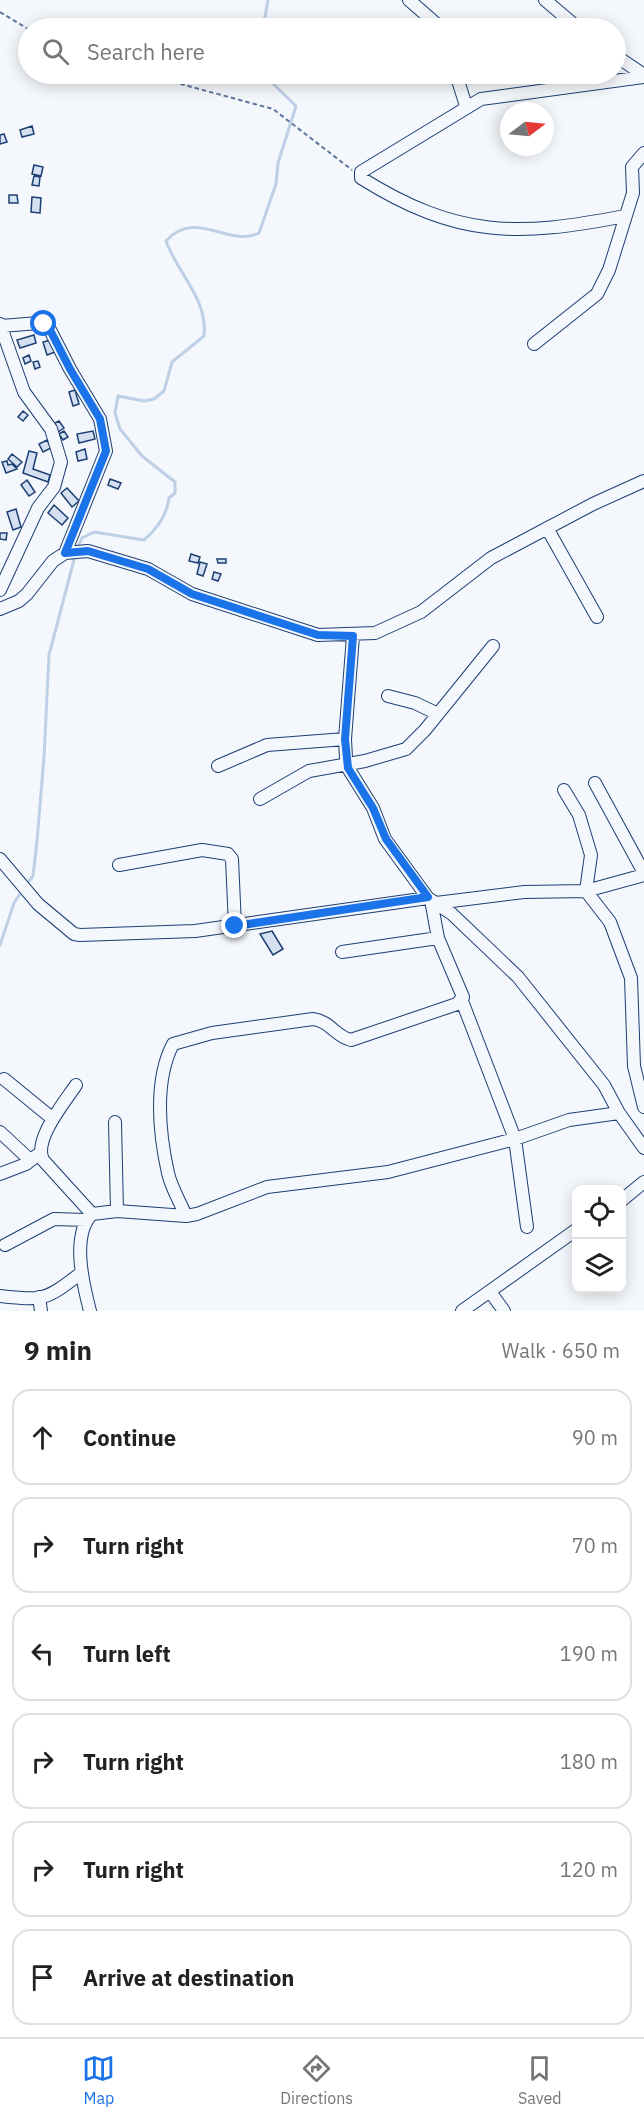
<!DOCTYPE html>
<html lang="en">
<head>
<meta charset="utf-8">
<style>
  :root { --surface:#fff; --page:#f6f6f6; --text:#222; --muted:#767676; --line:#e0e0e0; --accent:#1a73e8 }
  body { margin:0; font-family:"IBM Plex Sans",sans-serif; background:var(--page); color:var(--text) }
  .controls { position:absolute; right:18px; bottom:18px; display:grid; overflow:hidden; border-radius:12px; box-shadow:0 3px 15px #0003 }
  .controls button { width:54px; height:54px; display:grid; place-items:center; padding:0; border:0; border-bottom:2px solid var(--line); background:var(--surface); color:var(--text); font:30px sans-serif }
  .compass { position:absolute; left:500px; top:102px; width:54px; height:54px; border-radius:50%; background:var(--surface); box-shadow:0 3px 15px #0003; rotate:74deg }
  .stop { position:absolute; width:18px; height:18px; margin:-14px; border:4px solid #1a73e8; border-radius:50%; background:#fff }
  .stop.end { background:#1a73e8; border-color:#fff; box-shadow:0 2px 6px #0008 }
  .list { margin:0; padding:0; list-style:none }
  h2 { display:flex; justify-content:space-between; align-items:center; height:78px; margin:0; padding:0 24px; font-size:26px }
  h2 small { font-size:20px; font-weight:400; color:var(--muted) }
  .list li { display:grid; grid-template-columns:39px 1fr auto; gap:18px; align-items:center; box-sizing:border-box; height:96px; margin:0 12px 12px; padding:0 12px; border:2px solid var(--line); border-radius:18px }
  .list b { display:block; font-size:22px; white-space:nowrap }
  .list em { font-size:20px; font-style:normal; color:var(--muted) }
  .icon { flex:none; width:33px; height:33px; fill:none; stroke:currentColor; stroke-width:2; stroke-linecap:round; stroke-linejoin:round }
  .map { position:relative; flex:none; width:644px; height:1311px; overflow:hidden }
  .search { position:absolute; background:var(--surface); box-shadow:0 3px 15px #0003; left:18px; right:18px; top:18px; height:66px; display:flex; align-items:center; gap:15px; box-sizing:border-box; padding:0 21px; border-radius:33px; color:var(--muted); font-size:22px }
  .sheet { height:726px; background:var(--surface) }
  nav { display:flex; justify-content:space-around; align-items:center; box-sizing:border-box; height:84px; border-top:2px solid var(--line); background:var(--surface); font-size:16px; color:var(--muted) }
  nav a { display:grid; justify-items:center; gap:3px }
  nav .on { color:var(--accent) }
  .map>svg:first-child { display:block }
  .lines { fill:none; stroke-linecap:round; stroke-linejoin:round }
  .stream { stroke:#bed0e5; stroke-width:3 }
  .building { fill:#d5e0f0; stroke:#1d3f73; stroke-width:1.5 }
  .minor-casing { stroke:#1d3f73; stroke-width:14 }
  .path { stroke:#5e769c; stroke-width:2; stroke-dasharray:4.5 3; stroke-linecap:butt }
  .minor { stroke:#f4f7fb; stroke-width:12 }
  .route { stroke:#1a73e8; stroke-width:8 }
</style>
</head>
<body>
<div class="map">
<svg width="644" height="1311" viewBox="0 0 644 1311">
  <rect width="100%" height="100%" fill="#f4f7fb"/>
  <g class="lines">
    <!-- stream -->
    <path class="stream" d="M263,28l5,-28
      M78,547l4,-9 12,-6 50,8c13,-11 23,-26 25,-42l6,-5v-11l-33,-26 -22,-27 -5,-16 3,-17 26,5 10,-2 10,-8 8,-29 32,-26c4,-37 -26,-62 -38,-95 30,-33 63,7 93,-8l17,-49 2,-21 18,-57 -33,-32
      M26,885l7,-9 4,-35 7,-84 5,-102 26,-99
      M0,945l14,-42 8,-12"/>
  </g>
  <!-- building -->
  <path class="building" d="M32,126l2,8 -12,3 -2,-7z
    M4,134l3,8 -7,2v-9z
    M34,165l9,2 -2,9 -9,-2z
    M34,176l6,1 -1,9 -7,-1z
    M9,195h8l1,8h-9z
    M32,197l9,1 -1,15 -9,-1z
    M34,335l2,8 -16,5 -3,-8z
    M51,340l4,12 -8,3 -4,-13z
    M29,355l2,6 -6,3 -2,-6z
    M38,361l2,6 -5,2 -2,-7z
    M75,390l4,14 -6,2 -4,-14z
    M23,411l5,4 -5,6 -5,-4z
    M59,421l5,7 -6,4 -5,-8z
    M64,431l4,6 -5,3 -4,-6z
    M93,431l2,8 -16,4 -2,-9z
    M47,440l4,8 -8,4 -4,-8z
    M85,449l2,10 -9,2 -2,-9z
    M29,451l8,2 -4,16 17,6 -2,7 -25,-9z
    M12,454l10,8 -5,5 -9,-8z
    M7,461l1,4 4,-1 5,5 -11,4 -4,-11z
    M110,479l11,4 -3,6 -10,-4z
    M27,480l8,12 -6,4 -8,-11z
    M67,488l12,13 -7,6 -11,-14z
    M54,505l14,13 -6,7 -14,-12z
    M16,509l5,18 -8,3 -6,-18z
    M0,533h7l-1,7 -6,-1z
    M191,554l9,3 -2,6 -9,-2z
    M217,559h9v4h-8z
    M200,562l7,2 -4,12 -6,-2z
    M214,572l7,2 -3,7 -6,-2z
    M272,931l11,18 -10,6 -13,-21z"/>
  <g class="lines">
    <!-- minor casing -->
    <g class="minor-casing">
      <path id="minor" d="M409,0l32,28
        M545,0l33,28
        M616,56l28,19
        M456,74l10,32
        M625,216c-108,21 -168,22 -264,-38v-6l120,-73 163,-22
        M0,324l24,68 27,37 10,33 -7,25 -16,21 -38,82
        M1,326l38,-3 9,3 22,43 30,50 6,32 -41,102
        M534,344l63,-50 12,-24 24,-77 -1,-26 12,-14
        M547,528l50,89
        M0,609l19,-8 8,-7 26,-33 12,-8 23,-2 60,18 44,25 126,41 57,-2 46,-21 70,-54 102,-54 51,-23
        M353,636l-8,103 1,19 2,10 25,40 12,31 43,59 24,16 66,63 86,108 15,28 25,35
        M388,696l27,7 23,11
        M218,766l49,-21 78,-6
        M595,783l49,90
        M564,790l15,25 12,40 -5,36 24,31 21,56 3,88 10,41
        M260,799l49,-28 56,-10 41,-12 19,-19 68,-84
        M0,859l38,45 36,30 6,1 115,-4 233,-33
        M119,865l83,-15 26,4 4,5 3,67
        M436,903l88,-11 62,-1 58,-16
        M342,952l96,-14
        M462,1001l53,138 12,88
        M4,1079l49,40
        M76,1085c-12,18 -43,55 -33,75l49,54
        M115,1122l2,89
        M0,1132l30,28
        M0,1174l26,-10 14,-11
        M622,1200l22,-18
        M186,1216c-6,-14 -15,-29 -18,-43 -9,-40 -14,-93 5,-129l39,-11 101,-14c17,2 23,18 38,21l106,-36 6,-7 -25,-59 -7,-38
        M5,1245l49,-26 32,1
        M491,1293l13,18
        M0,1296c44,5 46,4 81,-23
        M39,1297l2,14
        M90,1311c-7,-27 -19,-76 2,-97l25,-3 69,5 11,-2 70,-27 121,-15 127,-33 54,-19 50,-7
        M462,1311l114,-81"/>
    </g>
    <!-- path -->
    <path class="path" d="M0,12l28,17
      M144,74l129,35 79,61"/>
    <!-- minor -->
    <use href="#minor" class="minor"/>
  </g>
  <g class="lines">
    <!-- route -->
    <path class="route" d="M44,324l4,2 22,43 30,50 6,32 -41,102 23,-2 60,18 44,25 126,41 35,1 -8,103 3,29 25,40 13,31 42,58 -193,29"/>
  </g>
</svg>
<div class="controls">
<button><svg class="icon" aria-label="locate" viewBox="0 0 24 24"><circle cx="12" cy="12" r="6"/><path d="M12 2v4M12 18v4M2 12h4M18 12h4"/></svg></button>
<button><svg class="icon" aria-label="layers" viewBox="0 0 24 24"><path d="M12 4l9 5-9 5-9-5zM3 14l9 5 9-5"/></svg></button>
</div>
<svg class="compass" viewBox="-18 -18 36 36"><path d="M0-13l5 13h-10z" fill="#e53935"/><path d="M0 13l5-13h-10z" fill="#767676"/></svg>
<div class="stop" style="left:44px;top:324px"></div>
<div class="stop end" style="left:235px;top:926px"></div>
<div class="search"><svg class="icon" aria-label="search" viewBox="0 0 24 24"><circle cx="10" cy="10" r="6"/><path d="M15 15l6 6"/></svg>Search here</div>
</div>
<section class="sheet">
<h2>9 min<small>Walk · 650 m</small></h2>
<ul class="list">
<li><svg class="icon" aria-label="ahead" viewBox="0 0 24 24"><path d="M12 20V5M6 11l6-6 6 6"/></svg><div><b>Continue</b></div><em>90 m</em></li>
<li><svg class="icon" aria-label="right" viewBox="0 0 24 24"><path d="M7 20v-9h11M14 6l5 5-5 5"/></svg><div><b>Turn right</b></div><em>70 m</em></li>
<li><svg class="icon" aria-label="left" viewBox="0 0 24 24"><path d="M17 20v-9H6M10 6l-5 5 5 5"/></svg><div><b>Turn left</b></div><em>190 m</em></li>
<li><svg class="icon" aria-label="right" viewBox="0 0 24 24"><path d="M7 20v-9h11M14 6l5 5-5 5"/></svg><div><b>Turn right</b></div><em>180 m</em></li>
<li><svg class="icon" aria-label="right" viewBox="0 0 24 24"><path d="M7 20v-9h11M14 6l5 5-5 5"/></svg><div><b>Turn right</b></div><em>120 m</em></li>
<li><svg class="icon" aria-label="arrive" viewBox="0 0 24 24"><path d="M6 21V4h12l-3 4 3 4H6"/></svg><div><b>Arrive at destination</b></div></li>
</ul>
</section>
<nav>
<a class="on"><svg class="icon" aria-label="map" viewBox="0 0 24 24"><path d="M3 6l6-2 6 2 6-2v14l-6 2-6-2-6 2zM9 4v14M15 6v14"/></svg>Map</a>
<a><svg class="icon" aria-label="directions" viewBox="0 0 24 24"><path d="M12 3l9 9-9 9-9-9zM9 14v-3h6M13 9l2 2-2 2"/></svg>Directions</a>
<a><svg class="icon" aria-label="saved" viewBox="0 0 24 24"><path d="M7 4h10v16l-5-4-5 4z"/></svg>Saved</a>
</nav>
</body>
</html>
